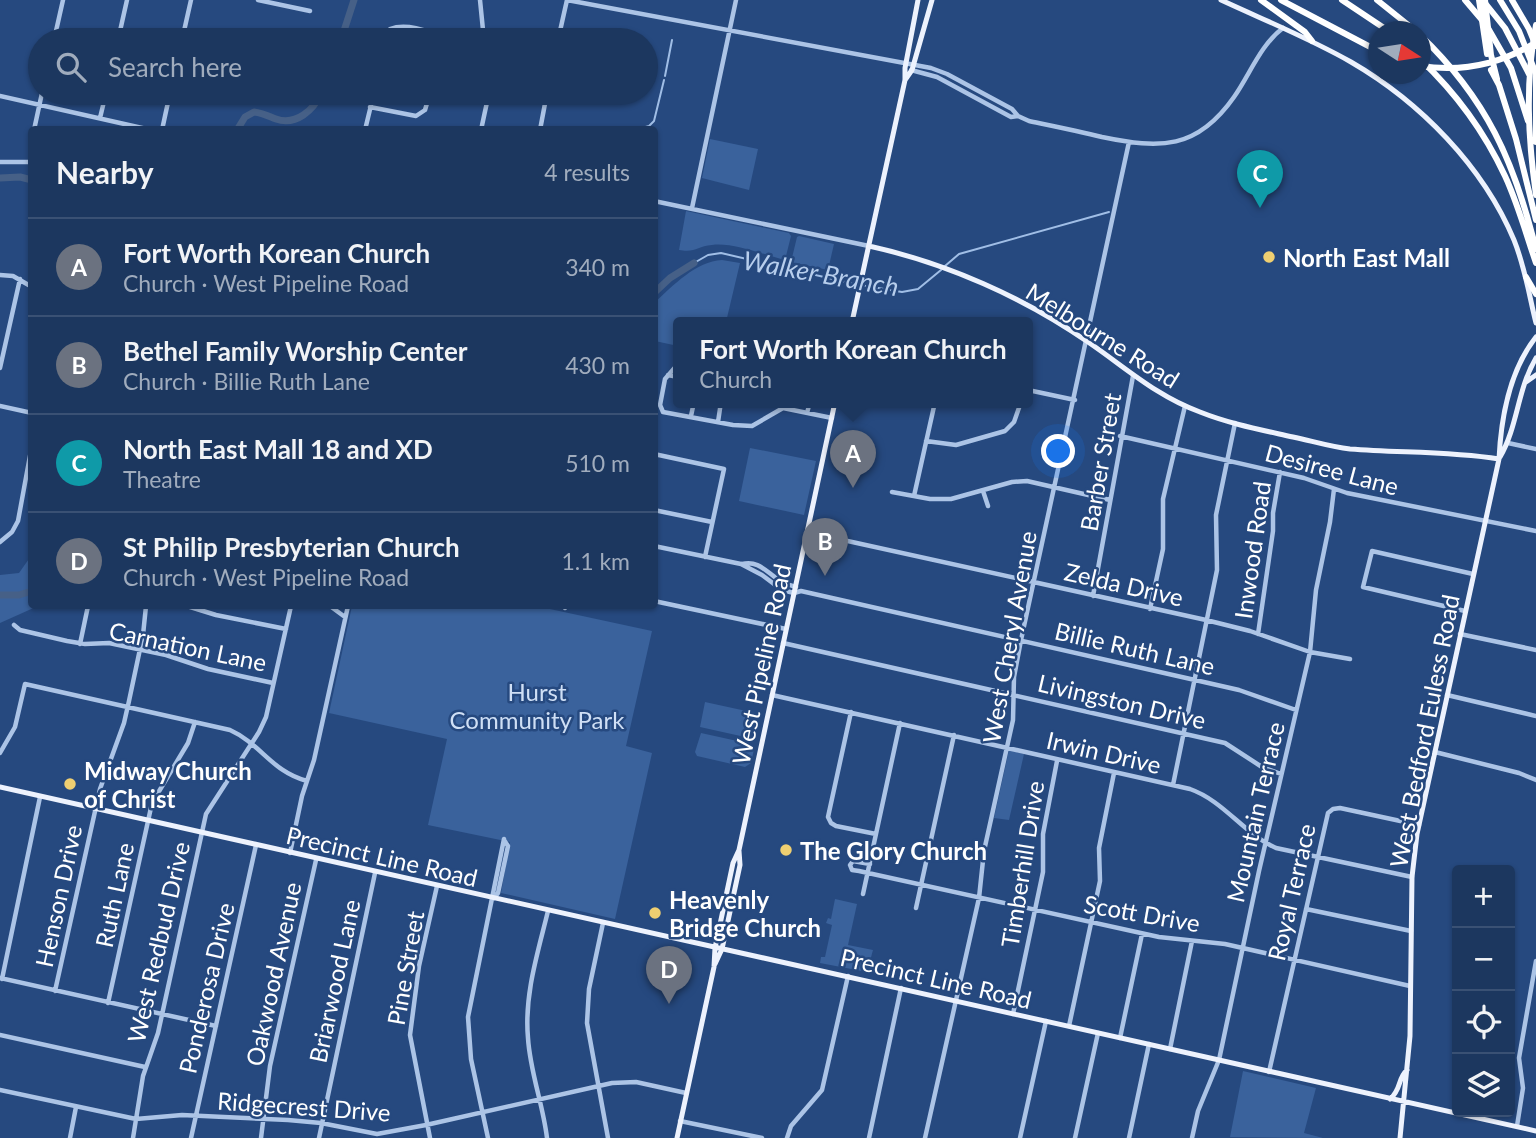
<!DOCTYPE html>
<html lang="en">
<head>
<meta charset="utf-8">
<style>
  :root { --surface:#1c375f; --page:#294268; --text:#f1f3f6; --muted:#a0acbd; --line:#3a5174; --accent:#efcf71 }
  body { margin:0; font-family:Lato,sans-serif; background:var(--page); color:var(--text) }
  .controls { position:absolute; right:21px; bottom:21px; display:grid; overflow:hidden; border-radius:7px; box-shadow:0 2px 5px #0004 }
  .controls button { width:63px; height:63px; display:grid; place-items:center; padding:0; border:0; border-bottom:2px solid var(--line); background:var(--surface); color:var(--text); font:35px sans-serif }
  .compass { position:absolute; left:1368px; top:21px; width:63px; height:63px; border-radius:50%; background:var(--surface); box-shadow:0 2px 5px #0004; rotate:102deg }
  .you { position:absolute; left:1059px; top:452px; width:24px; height:24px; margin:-18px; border:5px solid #fff; border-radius:50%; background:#1a73e8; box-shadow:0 0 0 10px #1a73e833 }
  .badge { display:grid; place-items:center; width:46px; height:46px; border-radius:50%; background:var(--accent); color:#fff; font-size:23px; font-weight:700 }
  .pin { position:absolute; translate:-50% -58px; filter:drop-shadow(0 2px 4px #0008) }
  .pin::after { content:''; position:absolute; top:37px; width:24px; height:21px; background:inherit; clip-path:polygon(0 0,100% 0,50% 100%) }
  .popup { position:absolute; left:673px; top:317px; width:360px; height:91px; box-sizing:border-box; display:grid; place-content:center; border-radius:7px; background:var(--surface); filter:drop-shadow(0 2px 5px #0005); font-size:23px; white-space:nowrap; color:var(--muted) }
  .popup b { font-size:26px; color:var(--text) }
  .popup::after { content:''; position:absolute; left:50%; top:100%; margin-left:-14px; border:14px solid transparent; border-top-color:var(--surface) }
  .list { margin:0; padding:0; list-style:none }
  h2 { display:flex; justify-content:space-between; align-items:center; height:91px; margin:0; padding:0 28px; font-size:30px }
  h2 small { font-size:23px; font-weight:400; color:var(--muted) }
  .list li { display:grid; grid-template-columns:46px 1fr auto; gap:21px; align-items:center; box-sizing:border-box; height:98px; padding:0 28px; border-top:2px solid var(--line) }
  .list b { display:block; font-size:26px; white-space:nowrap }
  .list p { margin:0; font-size:23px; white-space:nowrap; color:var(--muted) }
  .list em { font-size:23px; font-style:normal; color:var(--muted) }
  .icon { flex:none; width:38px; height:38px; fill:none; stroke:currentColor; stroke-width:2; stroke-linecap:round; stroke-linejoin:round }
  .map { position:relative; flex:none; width:1536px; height:1138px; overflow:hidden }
  .search { position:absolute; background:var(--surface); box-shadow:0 2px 5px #0004; left:28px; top:28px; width:630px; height:77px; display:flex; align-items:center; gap:18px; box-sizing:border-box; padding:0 24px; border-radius:38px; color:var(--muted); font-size:26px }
  .panel { position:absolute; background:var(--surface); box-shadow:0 2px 5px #0004; left:28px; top:126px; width:630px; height:483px; border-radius:7px }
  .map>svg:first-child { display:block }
  .green { fill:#3a629c }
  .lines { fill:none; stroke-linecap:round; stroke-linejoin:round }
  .stream { stroke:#a0bee6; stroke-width:2 }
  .river { stroke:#466087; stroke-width:7 }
  .minor { stroke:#acc4e6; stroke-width:4.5 }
  .major { stroke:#edf2fd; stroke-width:5 }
  .highway { stroke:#fff; stroke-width:6 }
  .highway-bridge { stroke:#fff; stroke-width:6 }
  .poi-dot { fill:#efcf71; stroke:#26497f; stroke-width:2.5 }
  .labels { text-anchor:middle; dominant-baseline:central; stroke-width:5; stroke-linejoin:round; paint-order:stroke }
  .poi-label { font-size:24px; font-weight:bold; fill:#fff; stroke:#26497f; text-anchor:start }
  .street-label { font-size:24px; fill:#fff; stroke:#26497f }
  .park-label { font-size:24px; fill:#cfdff5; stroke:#26497f }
  .water-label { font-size:26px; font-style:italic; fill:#b7ceed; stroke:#26497f }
</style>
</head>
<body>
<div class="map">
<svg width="1536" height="1138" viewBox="0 0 1536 1138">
  <rect width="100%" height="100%" fill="#26497f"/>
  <!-- green -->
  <path class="green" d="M710,139l48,10 -9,41 -47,-12z
    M686,211l103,22 2,3 -6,24c-20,-5 -53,-18 -73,-15 -15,1 -16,8 -33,5z
    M799,236l35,8 -6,26 -37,-8 6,-25z
    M722,260l18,3 -14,59h-48v24l-23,-5v-39c18,-16 41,-41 67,-42z
    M750,448l66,13 -12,54 -65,-14z
    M31,556l1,50h6l-38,17v-48l19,-2z
    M352,606h184l116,25 -26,115 26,7 -37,166 -114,-26 9,-51 -82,-17 19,-86 -118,-26z
    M705,702l55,12 -6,25 -54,-12z
    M701,733l50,11 3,5 -3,14 -6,4 -48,-11 -2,-4z
    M1009,750l15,4 -15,66 -15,-2z
    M835,899l22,5 -9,41 25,5 -6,22 -47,-9 1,-6h4l7,-32 -6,-2 2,-5 3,1z
    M1243,1071l73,17 -12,45 19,5 -93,-1z"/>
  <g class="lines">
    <!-- stream -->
    <path class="stream" d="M665,76l7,-36
      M635,130l14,-4 5,-5 10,-41
      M694,263l14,-8 13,-2 133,31 48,8 16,-3 23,-19
      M945,266l14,-12 150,-42"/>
    <!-- river -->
    <path class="river" d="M341,40l13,-40
      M237,130l8,-13 9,-5c8,1 14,4 22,7 20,7 38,-9 45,-26
      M0,178l20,-1 12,3
      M654,293l16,-15 24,-15
      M0,595h19l13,-4"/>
    <!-- minor -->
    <path class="minor" d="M258,0l52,11
      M480,0l4,40
      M567,0l364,68 16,6 65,35 6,7
      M54,40l9,-40
      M118,40l9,-40
      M182,40l9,-40
      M386,40l4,-11c13,-5 40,-1 49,11
      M558,40l9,-40
      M911,70l26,7 74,40 7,-1 11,5c24,5 49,10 73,16 58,12 95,13 132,-40 15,-21 27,-53 49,-69
      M0,96l151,34
      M370,107l46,9 9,-6 5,-17
      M100,118l6,-25
      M34,130l8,-37
      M162,130l8,-37
      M365,130l9,-37
      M481,130l8,-37
      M540,130l7,-37
      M31,161l1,-18
      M0,162h32
      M654,201l215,45
      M692,208l44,-208
      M0,275l13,1 19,11
      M943,322h6
      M678,364l-13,15 -5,26 3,7 70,13 19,1 31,-18 49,10
      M0,368l20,-89
      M668,375l10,2
      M1028,390l47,10
      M762,402v1
      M0,406l32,7
      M807,413l3,-11
      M691,416l3,-14
      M718,422l3,-20
      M1120,436l184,42 43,15 189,38
      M926,441l30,4 49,-14 9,-9 7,-20
      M1508,443l28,6
      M654,454l70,15 -19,88
      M983,491l5,15
      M892,492l38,7h21l61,-17 15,-1 83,19
      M914,496l21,-94
      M654,510l58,12
      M807,534l27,4 372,82 44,11 60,21 40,7
      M0,542l12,-10 6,-11 14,-76
      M654,546l87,18 21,11 20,15 12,3 7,-2 394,89 44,10 57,20
      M742,564c17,-4 24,8 37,16 5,4 12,5 17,7
      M1093,596l40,-220
      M654,601l132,28
      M187,606l29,9 70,14
      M330,606l15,11
      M565,608l1,-2
      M1150,609l13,-60v-50l22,-93
      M1465,611l-102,-24 9,-36 101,23
      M14,625l6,5 47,11 18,3 24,-1 57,12 42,14 65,14
      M1258,634l15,-103v-18l7,-41
      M1460,634l76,16
      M783,643l442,100 37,24 19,7
      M80,644l8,-38
      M772,695l418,94c34,12 54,45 86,59l136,29
      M1447,695l89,21
      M851,712l-23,105 3,6 5,3 40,8
      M1435,752l84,21 17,7
      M0,753l15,-26 10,-43 205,46c31,14 42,42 77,51
      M1173,785l44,-215 -1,-55 19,-92
      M290,853l12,-57 12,-36 34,-154
      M870,864l-17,-3 -3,4 2,5 7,1 300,66 66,7 185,42
      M863,894l37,-171
      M494,898l4,-5 10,-47 -4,-6
      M916,908l38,-173
      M1306,909l105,22
      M603,923l-14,66 -2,34 21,115
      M0,978l216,48
      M2,979l38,-182
      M55,991l45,-202 24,-66 5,-22 14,-66 3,-29
      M108,1003l44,-200 36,-60 7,-21
      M1013,1014l30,-142v-38l14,-73
      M1069,1026l31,-145 -1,-33 15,-75
      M0,1035l145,32
      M1120,1038l22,-104
      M1170,1049l22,-108
      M1269,1072l59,-259 5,-4 7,-1 79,17
      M0,1090l136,29 46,-4 106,5 33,3 56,11 49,-9 186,-42 24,-1 50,11
      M680,1121l82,17
      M1517,1126l6,-38 -4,-30 17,-97
      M70,1138l6,-31
      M133,1138l10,-62 15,-43 48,-219 53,-82 7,-15 25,-111
      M191,1138l65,-293
      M261,1138l9,-72 46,-206
      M319,1138l56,-265
      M430,1138l-20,-103 9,-69 18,-80
      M488,1138l-17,-79 -3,-42 36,-178
      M547,1138c-4,-34 -17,-66 -19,-100 -4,-43 10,-86 20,-127
      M787,1138l4,-12 31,-36 26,-114
      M869,1138l32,-150
      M925,1138l54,-240 5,-47 29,-131 1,-43 7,-37 108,-498
      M1020,1138l26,-117
      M1075,1138l23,-105
      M1129,1138l20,-94
      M1192,1138l6,-27 21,-51 40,-189 51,-219 6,-62 14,-68 4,-33"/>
    <!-- major -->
    <path class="major" d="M1221,0c43,20 88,38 130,62 69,40 132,104 163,178 11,27 15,55 22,83
      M905,80l7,-10 20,-70
      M869,246c77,17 154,51 219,96 37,25 68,54 112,70 30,12 62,18 93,25 19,4 38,10 57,12 50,4 99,2 149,10
      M852,322l53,-242v-12l13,-68
      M1526,382l10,-7
      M1500,457c18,-31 17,-67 36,-99
      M0,787l1536,344
      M715,964l7,-15 18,-84 -1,-14
      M1390,1099c12,-10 7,-20 17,-29
      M677,1138l37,-171 1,-19 18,-85 6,-13 96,-448
      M1400,1138l10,-102 2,-159 5,-43 82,-375c2,-41 11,-89 37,-122"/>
    <!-- highway -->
    <path class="highway" d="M1261,0l44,32 7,9
      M1281,0l97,51
      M1342,0l48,32
      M1377,0l40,32
      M1465,0l17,20
      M1500,0l19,31 17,43
      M1512,0l17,29 7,17
      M1485,3l20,25 24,46
      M1488,28l23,40 17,53
      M1420,35c67,64 94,126 116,214
      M1420,59c35,33 65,74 85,117 13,28 21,58 31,87
      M1491,70l8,15 17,54 20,81
      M1526,277l10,17"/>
    <!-- highway-bridge -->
    <path class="highway-bridge" d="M1479,0l8,54
      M1485,0l6,55 6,24
      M1536,25c-11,58 -8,113 0,170
      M1420,66c40,6 78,-1 113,-22
      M1536,76v66"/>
  </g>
  <!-- markers -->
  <g class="poi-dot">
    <circle cx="1269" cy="257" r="7"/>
    <circle cx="70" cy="784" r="7"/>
    <circle cx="786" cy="850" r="7"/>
    <circle cx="655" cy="913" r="7"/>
  </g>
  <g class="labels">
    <!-- poi labels -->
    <g class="poi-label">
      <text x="1283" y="257">North East Mall</text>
      <text x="84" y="770">Midway Church<tspan x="84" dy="28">of Christ</tspan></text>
      <text x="800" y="850">The Glory Church</text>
      <text x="669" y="899">Heavenly<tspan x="669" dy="28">Bridge Church</tspan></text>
    </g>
    <!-- street labels -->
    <g class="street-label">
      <text transform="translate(1103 335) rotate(32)">Melbourne Road</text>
      <text transform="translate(1100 462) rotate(-80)">Barber Street</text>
      <text transform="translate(1332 469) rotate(15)">Desiree Lane</text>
      <text transform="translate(1252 550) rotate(-82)">Inwood Road</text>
      <text transform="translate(1124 584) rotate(13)">Zelda Drive</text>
      <text transform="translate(1009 637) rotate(-80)">West Cheryl Avenue</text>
      <text transform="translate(188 646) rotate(12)">Carnation Lane</text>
      <text transform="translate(1135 648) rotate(13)">Billie Ruth Lane</text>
      <text transform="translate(761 664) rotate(-78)">West Pipeline Road</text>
      <text transform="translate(1122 701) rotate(13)">Livingston Drive</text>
      <text transform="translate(1424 731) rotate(-79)">West Bedford Euless Road</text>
      <text transform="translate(1104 752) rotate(13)">Irwin Drive</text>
      <text transform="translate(1255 812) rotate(-77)">Mountain Terrace</text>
      <text transform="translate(382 856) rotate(13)">Precinct Line Road</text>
      <text transform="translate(1022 864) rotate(-81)">Timberhill Drive</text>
      <text transform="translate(1291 892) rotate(-77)">Royal Terrace</text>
      <text transform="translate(114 895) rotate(-78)">Ruth Lane</text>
      <text transform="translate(58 896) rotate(-78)">Henson Drive</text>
      <text transform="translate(1142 913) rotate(10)">Scott Drive</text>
      <text transform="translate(158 942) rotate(-77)">West Redbud Drive</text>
      <text transform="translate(405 968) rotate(-80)">Pine Street</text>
      <text transform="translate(273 974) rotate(-78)">Oakwood Avenue</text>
      <text transform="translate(936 978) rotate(13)">Precinct Line Road</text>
      <text transform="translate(334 981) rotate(-78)">Briarwood Lane</text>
      <text transform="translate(206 988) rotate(-77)">Ponderosa Drive</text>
      <text transform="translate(304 1106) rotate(4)">Ridgecrest Drive</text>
    </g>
    <!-- park labels -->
    <g class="park-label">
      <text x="537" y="691">Hurst<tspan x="537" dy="28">Community Park</tspan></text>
    </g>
    <!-- water labels -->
    <g class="water-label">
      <text transform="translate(821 273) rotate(10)">Walker Branch</text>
    </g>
  </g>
</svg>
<div class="controls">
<button>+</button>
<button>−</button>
<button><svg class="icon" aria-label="locate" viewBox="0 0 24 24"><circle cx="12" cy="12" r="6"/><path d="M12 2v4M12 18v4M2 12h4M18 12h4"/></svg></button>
<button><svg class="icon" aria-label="layers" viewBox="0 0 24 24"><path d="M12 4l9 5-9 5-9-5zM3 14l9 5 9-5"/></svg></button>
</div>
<svg class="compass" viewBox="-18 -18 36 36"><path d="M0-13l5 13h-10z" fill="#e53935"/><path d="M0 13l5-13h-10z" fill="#a0acbd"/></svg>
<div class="you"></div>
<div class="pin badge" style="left:853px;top:488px;background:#6b7280">A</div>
<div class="popup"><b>Fort Worth Korean Church</b>Church</div>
<div class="pin badge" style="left:825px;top:576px;background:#6b7280">B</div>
<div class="pin badge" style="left:1260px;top:208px;background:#0f9aa8">C</div>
<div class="pin badge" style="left:669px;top:1004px;background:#6b7280">D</div>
<div class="search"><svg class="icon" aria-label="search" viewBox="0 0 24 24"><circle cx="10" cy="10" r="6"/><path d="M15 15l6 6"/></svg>Search here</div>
<section class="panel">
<h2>Nearby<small>4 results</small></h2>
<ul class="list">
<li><span class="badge" style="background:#6b7280">A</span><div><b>Fort Worth Korean Church</b><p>Church · West Pipeline Road</p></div><em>340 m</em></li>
<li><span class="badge" style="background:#6b7280">B</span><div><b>Bethel Family Worship Center</b><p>Church · Billie Ruth Lane</p></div><em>430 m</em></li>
<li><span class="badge" style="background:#0f9aa8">C</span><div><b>North East Mall 18 and XD</b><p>Theatre</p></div><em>510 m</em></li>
<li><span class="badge" style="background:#6b7280">D</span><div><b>St Philip Presbyterian Church</b><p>Church · West Pipeline Road</p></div><em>1.1 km</em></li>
</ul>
</section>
</div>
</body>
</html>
